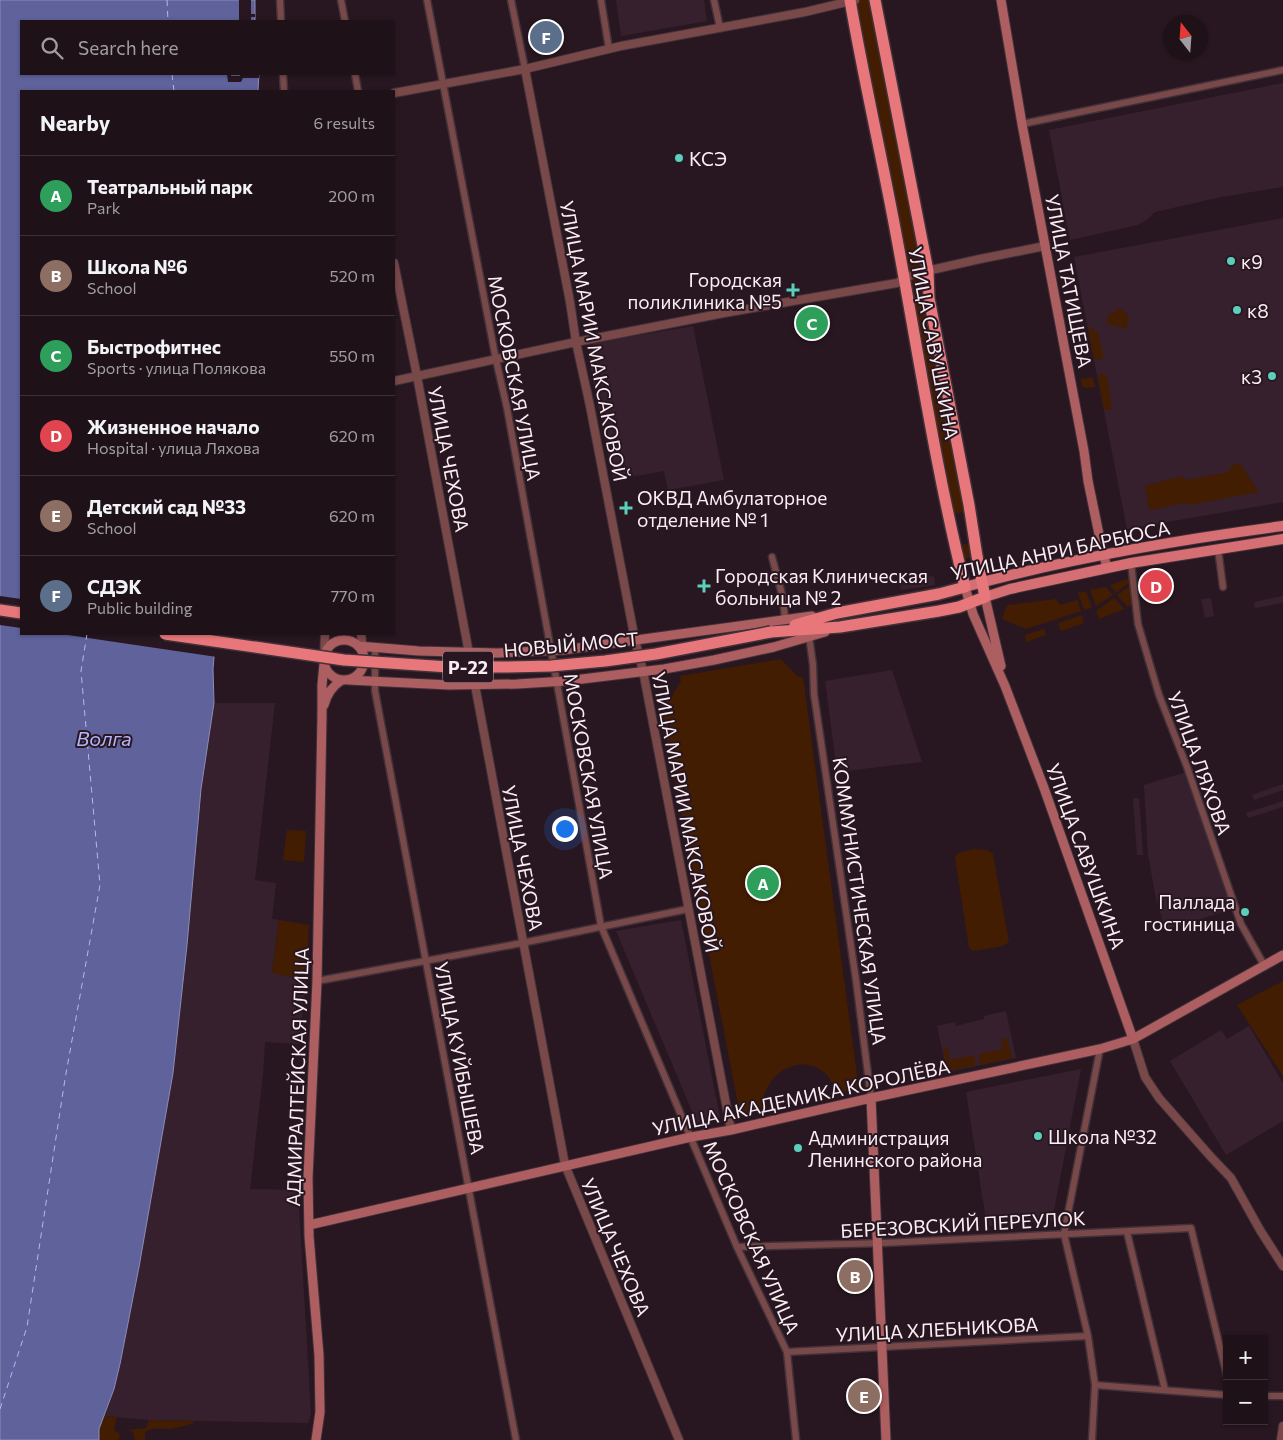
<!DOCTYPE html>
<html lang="en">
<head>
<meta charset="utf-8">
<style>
  :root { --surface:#1e1118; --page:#261a21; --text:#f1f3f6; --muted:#a19da2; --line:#3c3137; --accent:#2563eb }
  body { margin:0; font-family:Commissioner,sans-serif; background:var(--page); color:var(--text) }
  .controls { position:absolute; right:15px; bottom:15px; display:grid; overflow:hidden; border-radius:0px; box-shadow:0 1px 4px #0004 }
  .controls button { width:45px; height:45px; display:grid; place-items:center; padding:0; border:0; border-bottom:1px solid var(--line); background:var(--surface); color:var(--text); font:25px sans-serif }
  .compass { position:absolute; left:1163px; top:15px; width:45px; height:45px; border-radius:50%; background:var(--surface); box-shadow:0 1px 4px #0004; rotate:343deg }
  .you { position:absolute; left:564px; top:828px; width:18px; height:18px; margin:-12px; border:4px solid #fff; border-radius:50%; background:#1a73e8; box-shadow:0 0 0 8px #1a73e833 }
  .badge { display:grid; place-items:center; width:32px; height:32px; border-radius:50%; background:var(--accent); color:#fff; font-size:16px; font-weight:700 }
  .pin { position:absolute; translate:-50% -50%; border:2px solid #fff; box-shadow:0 1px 5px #0006 }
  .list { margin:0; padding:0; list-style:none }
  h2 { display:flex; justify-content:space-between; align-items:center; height:65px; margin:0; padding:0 20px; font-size:21px }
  h2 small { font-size:16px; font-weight:400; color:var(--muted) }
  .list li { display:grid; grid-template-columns:32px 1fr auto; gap:15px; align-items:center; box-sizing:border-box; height:80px; padding:0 20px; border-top:1px solid var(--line) }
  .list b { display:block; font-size:19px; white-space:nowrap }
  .list p { margin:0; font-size:16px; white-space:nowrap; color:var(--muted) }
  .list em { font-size:16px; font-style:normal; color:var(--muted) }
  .icon { flex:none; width:28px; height:28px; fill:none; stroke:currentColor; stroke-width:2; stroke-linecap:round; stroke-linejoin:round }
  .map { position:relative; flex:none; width:1283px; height:1440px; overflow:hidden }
  .search { position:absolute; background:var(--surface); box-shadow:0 1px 4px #0004; left:20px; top:20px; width:375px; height:55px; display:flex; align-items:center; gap:12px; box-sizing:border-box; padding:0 18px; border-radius:0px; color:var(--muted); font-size:19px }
  .panel { position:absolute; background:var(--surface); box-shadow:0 1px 4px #0004; left:20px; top:90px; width:375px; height:545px; border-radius:0px }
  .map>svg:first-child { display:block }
  .built { fill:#37202d }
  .green { fill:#431d02 }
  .water { fill:#5f629b; stroke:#8e8cb5 }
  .pier { fill:#281720 }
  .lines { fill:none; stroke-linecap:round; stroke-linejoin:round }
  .ferry { stroke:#b2b7fb; stroke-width:1; stroke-dasharray:6 5; stroke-linecap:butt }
  .minor-casing { stroke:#413139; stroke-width:9 }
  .tertiary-casing { stroke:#413139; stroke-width:10 }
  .secondary-casing { stroke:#413139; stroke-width:11 }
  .primary-casing { stroke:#413139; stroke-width:12 }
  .trunk-casing { stroke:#413139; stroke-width:14 }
  .minor { stroke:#794849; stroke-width:6 }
  .tertiary { stroke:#794849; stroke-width:8 }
  .secondary { stroke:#ad5e60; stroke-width:9 }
  .primary { stroke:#d56f73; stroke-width:10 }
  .trunk { stroke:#e8777b; stroke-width:11 }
  .trunk-bridge-casing { stroke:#413139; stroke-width:14; stroke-linecap:butt }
  .trunk-bridge { stroke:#e8777b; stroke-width:11 }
  .poi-dot { fill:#5bcebc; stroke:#281720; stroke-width:2 }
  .labels { text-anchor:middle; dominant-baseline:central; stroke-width:4; stroke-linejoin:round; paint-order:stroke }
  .shield { fill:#281720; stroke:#bbadb4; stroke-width:1 }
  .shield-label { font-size:18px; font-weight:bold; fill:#faedf3 }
  .poi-label { font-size:19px; fill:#faedf3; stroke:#281720; text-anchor:start }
  .street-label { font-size:19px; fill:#faedf3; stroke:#281720 }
  .water-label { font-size:20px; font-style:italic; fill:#b2b7fb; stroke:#281720 }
</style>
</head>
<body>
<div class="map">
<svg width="1283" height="1440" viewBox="0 0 1283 1440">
  <rect width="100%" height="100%" fill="#281720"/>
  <!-- built -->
  <path class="built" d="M616,0h88l3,21 -86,15z
    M1283,83v104l-62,10 -66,15 -10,9 -8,4 -67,15 -21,-110z
    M1283,218v284l-156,27 -53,-272z
    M693,326l31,154 -56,10 -4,-19 -51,9 -25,-126 5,-11z
    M934,576l1,9 -34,5 -2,-9z
    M1283,596v7l-28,5 -1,-6z
    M1211,598l3,18 -9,2 -4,-19z
    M892,670l30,92 -85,10 -12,-91z
    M214,703h61l-20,177 21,3 -4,36 7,1 -7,52 34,8 -7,64 -34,-2 -2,32 -13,115 48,1 13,224 -3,9 -159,-3 -44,-4 9,-27 6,-25 19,-97 34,-194 14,-128 14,-156z
    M1186,772l46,137 -67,21 -10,-36 -7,-40 -4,-69z
    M1283,784v6l-29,10 -2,-5z
    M1133,798h6l4,57h-6z
    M1283,801v6l-35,11 -2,-5z
    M681,920l39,197 -23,6 -81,-192z
    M1006,1011l10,47 -69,14 -10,-46 18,-4 1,4 28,-7v-3z
    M1249,1026l34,57v38l-57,34 -56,-94 51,-31 6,9z
    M1081,1069l-29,152 -65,5 -21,-134z"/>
  <!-- green -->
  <path class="green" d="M851,0h25l94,511 -21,4z
    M1118,308l6,2 5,7 -3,12 -20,-6 4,-11 4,1z
    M1088,327l9,4 7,27 -7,2 -4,-3z
    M1101,373l6,3 5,33 -8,1 -6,-33z
    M1093,377l2,10 -9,1 -4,-2 -1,-7z
    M1240,464l19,28 -70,13 -3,-2 -37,7 -4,-24 36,-10 6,4 41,-8 4,-7z
    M964,544h2l4,2 2,8 -3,4 -5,1 -4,-10 1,-3z
    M1129,578l1,4 -14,11 -6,-8z
    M1132,584l2,19 -6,4 -11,-12z
    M1106,587l7,8 -17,11 -6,-16z
    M1086,591l6,17 -8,2 -6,-17z
    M1114,598l10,11 -25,10 -3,-8z
    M1056,599l4,6 17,-5 4,11 -55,18 -24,-10 5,-14z
    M1082,615l2,8 -23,8 -3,-8z
    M1044,629l2,6 -20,7 -1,-7z
    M781,659l17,18h5l56,413 -23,3c-3,-7 -5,-15 -11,-20 -17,-16 -46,-8 -56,12 -2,3 -4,7 -5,10 0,5 1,11 1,16l-25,3 -80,-412 10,-2 11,-19 -1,-5z
    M287,830l19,1 -2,31 -21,-2z
    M973,849l14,1 6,4 16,88 -6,4 -30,5 -4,-3 -14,-91 4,-4z
    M279,920l30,5 -3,55 -34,-7z
    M1283,981v95l-46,-71z
    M1007,1038l5,20 -31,7 -3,-11 25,-5 -2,-9z
    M948,1048l2,12 24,-5 2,10 -28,6 -5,-22z
    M105,1416l12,1 -3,13 6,4 -1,6h-26z
    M149,1420l45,1 -1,2c-7,3 -16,5 -24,6 -6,0 -19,-2 -23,3 -1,1 -1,6 -1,8h-10l-2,-8 -5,-2 18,-2z"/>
  <!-- water -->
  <path class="water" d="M0,0h255v21h-234v53h238l-1,17h-237v543h195l-3,35 1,34 -13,86 -14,156 -14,128 -34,194 -19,97 -6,25 -15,40v11h-99z"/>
  <!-- pier -->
  <path class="pier" d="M239,0h12v14h4v3h-4v4h-12z
    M227,74h4v2h9v-2h19v4h-16l-2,4h-13z
    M0,596l21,3v29l-21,-3z
    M61,634h158l-2,23z"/>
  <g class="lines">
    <!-- ferry -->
    <path class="ferry" d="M167,0l1,21
      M172,74l2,17
      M0,1409l27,-82 38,-248 35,-194 -19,-214 6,-37"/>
    <!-- minor casing -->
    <g class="minor-casing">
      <path id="minor" d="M280,0l1,21
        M341,0l4,21
        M427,0l69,360 11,48 94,518 136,321 50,105 9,88
        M511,0l14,69
        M601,0l8,49
        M714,0l6,28
        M283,74l1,17
        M355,74l3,17
        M1022,124l261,-54
        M1218,549l5,38
        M772,557l11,41 2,21
        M1131,563l7,61 21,71 28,72 54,157 23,41
        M809,636l4,29 1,29 42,286 15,118
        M375,647v44l141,749
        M317,981l205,-38 166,-34
        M1127,1232l38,158
        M737,1247l146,-4 308,-15 36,148
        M787,1352l301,-16
        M1095,1385l132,10
        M1264,1396h19
        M1092,1440l3,-55 -7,-49 -24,-102 36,-185"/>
    </g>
    <!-- tertiary casing -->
    <g class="tertiary-casing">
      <path id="tertiary" d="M525,69l45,233 6,40 14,64 45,234 8,31 88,459
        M394,93l131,-24 96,-23 184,-34 50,-12
        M394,263l23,113 148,789 114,275
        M394,381l182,-39 148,-29 173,-30 16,-9 67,-15 65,-13
        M361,634l3,24
        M324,657l1,-23
        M1133,1039l12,38 14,21 52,59 20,21 29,52 23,36
        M1281,1440l2,-14"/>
    </g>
    <!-- secondary casing -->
    <g class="secondary-casing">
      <path id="secondary" d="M1001,0l21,124 62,327 4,30 12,58 7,29
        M965,587l8,27 32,72 39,102 89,251
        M985,597l16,69
        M324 660a20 20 0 1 1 40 0a20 20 0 1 1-40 0Z
        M358,646l61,5 78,2 66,-3 249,-34
        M348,680l101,5 68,-1 49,-3 98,-12 50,-9 60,-13 51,-15
        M324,705c3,-11 8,-19 18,-25
        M871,1098l15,342
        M309,1225l382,-88 40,-7 140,-32 229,-49 33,-10 150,-84
        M316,1440l4,-28 -1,-57 -10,-119 -1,-58 9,-197 5,-266v-30l2,-21"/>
    </g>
    <!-- primary casing -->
    <g class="primary-casing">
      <path id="primary" d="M965,587c104,-29 211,-47 318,-61
        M985,597l25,-8 121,-26 152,-24"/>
    </g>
    <!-- trunk casing -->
    <g class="trunk-casing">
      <path id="trunk" d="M0,610l21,3
        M795,625l42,-12 102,-19 26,-7c-30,-120 -48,-243 -71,-364 -14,-74 -31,-148 -44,-223
        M771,632l69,-5 99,-16 20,-4 26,-10 -8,-41 -8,-51 -40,-207 -1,-27 -53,-271"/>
    </g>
    <!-- minor -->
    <use href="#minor" class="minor"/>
    <!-- tertiary -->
    <use href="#tertiary" class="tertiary"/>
    <!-- secondary -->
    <use href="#secondary" class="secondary"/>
    <!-- primary -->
    <use href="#primary" class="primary"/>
    <!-- trunk -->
    <use href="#trunk" class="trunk"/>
    <!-- trunk-bridge casing -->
    <g class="trunk-bridge-casing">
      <path id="trunk-bridge" d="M165,634l179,26 105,7h56l46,-1 54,-5 51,-7 115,-22"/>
    </g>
    <!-- trunk-bridge -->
    <use href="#trunk-bridge" class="trunk-bridge"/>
  </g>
  <!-- markers -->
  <g class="poi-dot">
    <circle cx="679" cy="158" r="5"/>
    <circle cx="1231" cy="261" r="5"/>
    <path d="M790.5 282.5h5v5h5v5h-5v5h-5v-5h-5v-5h5z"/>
    <circle cx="1237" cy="310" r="5"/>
    <circle cx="1272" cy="376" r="5"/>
    <path d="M623.5 500.5h5v5h5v5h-5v5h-5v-5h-5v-5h5z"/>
    <path d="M701.5 578.5h5v5h5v5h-5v5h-5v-5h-5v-5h5z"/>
    <circle cx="1245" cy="912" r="5"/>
    <circle cx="1038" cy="1136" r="5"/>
    <circle cx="798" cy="1148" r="5"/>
  </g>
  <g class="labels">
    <!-- shield labels -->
    <rect class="shield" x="443" y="651.5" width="50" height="31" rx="4"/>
    <g class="shield-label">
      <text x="468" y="667">Р-22</text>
    </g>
    <!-- poi labels -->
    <g class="poi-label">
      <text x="689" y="158">КСЭ</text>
      <text x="1241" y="261">к9</text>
      <text x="782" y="279" text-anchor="end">Городская<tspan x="782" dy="22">поликлиника №5</tspan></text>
      <text x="1247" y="310">к8</text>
      <text x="1262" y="376" text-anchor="end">к3</text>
      <text x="637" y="497">ОКВД Амбулаторное<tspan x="637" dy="22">отделение № 1</tspan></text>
      <text x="715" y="575">Городская Клиническая<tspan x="715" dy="22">больница № 2</tspan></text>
      <text x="1235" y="901" text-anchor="end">Паллада<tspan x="1235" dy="22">гостиница</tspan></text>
      <text x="1048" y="1136">Школа №32</text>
      <text x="808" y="1137">Администрация<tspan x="808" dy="22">Ленинского района</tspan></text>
    </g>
    <!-- street labels -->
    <g class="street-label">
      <text transform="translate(1069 281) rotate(79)">УЛИЦА ТАТИЩЕВА</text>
      <text transform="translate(594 341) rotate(79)">УЛИЦА МАРИИ МАКСАКОВОЙ</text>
      <text transform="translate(934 343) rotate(79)">УЛИЦА САВУШКИНА</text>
      <text transform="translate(515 378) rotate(79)">МОСКОВСКАЯ УЛИЦА</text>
      <text transform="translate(449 459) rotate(79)">УЛИЦА ЧЕХОВА</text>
      <text transform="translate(1060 550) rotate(-12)">УЛИЦА АНРИ БАРБЮСА</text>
      <text transform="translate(571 644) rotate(-5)">НОВЫЙ МОСТ</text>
      <text transform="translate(1200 763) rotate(70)">УЛИЦА ЛЯХОВА</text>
      <text transform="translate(589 776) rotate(80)">МОСКОВСКАЯ УЛИЦА</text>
      <text transform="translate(686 812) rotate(79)">УЛИЦА МАРИИ МАКСАКОВОЙ</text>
      <text transform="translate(1086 856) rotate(70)">УЛИЦА САВУШКИНА</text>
      <text transform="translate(523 858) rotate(79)">УЛИЦА ЧЕХОВА</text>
      <text transform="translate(860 901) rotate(82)">КОММУНИСТИЧЕСКАЯ УЛИЦА</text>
      <text transform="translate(460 1058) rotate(79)">УЛИЦА КУЙБЫШЕВА</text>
      <text transform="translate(297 1077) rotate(-88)">АДМИРАЛТЕЙСКАЯ УЛИЦА</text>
      <text transform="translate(801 1097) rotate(-12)">УЛИЦА АКАДЕМИКА КОРОЛЁВА</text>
      <text transform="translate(963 1224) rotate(-3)">БЕРЕЗОВСКИЙ ПЕРЕУЛОК</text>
      <text transform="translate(752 1237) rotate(66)">МОСКОВСКАЯ УЛИЦА</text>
      <text transform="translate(616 1247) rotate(67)">УЛИЦА ЧЕХОВА</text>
      <text transform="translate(937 1329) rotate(-3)">УЛИЦА ХЛЕБНИКОВА</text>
    </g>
    <!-- water labels -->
    <g class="water-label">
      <text x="104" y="738">Волга</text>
    </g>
  </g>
</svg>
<div class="controls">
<button>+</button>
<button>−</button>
</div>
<svg class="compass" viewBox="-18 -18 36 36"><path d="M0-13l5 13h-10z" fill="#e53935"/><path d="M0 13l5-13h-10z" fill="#a19da2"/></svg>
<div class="you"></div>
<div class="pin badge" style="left:763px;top:883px;background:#2e9e5b">A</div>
<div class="pin badge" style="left:855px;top:1276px;background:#8d6e63">B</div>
<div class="pin badge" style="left:812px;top:323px;background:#2e9e5b">C</div>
<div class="pin badge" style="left:1156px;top:586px;background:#e0444e">D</div>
<div class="pin badge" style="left:864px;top:1396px;background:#8d6e63">E</div>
<div class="pin badge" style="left:546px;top:37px;background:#5c6f8a">F</div>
<div class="search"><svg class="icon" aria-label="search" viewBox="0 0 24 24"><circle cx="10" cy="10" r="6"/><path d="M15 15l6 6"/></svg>Search here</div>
<section class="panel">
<h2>Nearby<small>6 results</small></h2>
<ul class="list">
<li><span class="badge" style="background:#2e9e5b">A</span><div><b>Театральный парк</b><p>Park</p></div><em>200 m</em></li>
<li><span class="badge" style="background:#8d6e63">B</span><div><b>Школа №6</b><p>School</p></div><em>520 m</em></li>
<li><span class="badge" style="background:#2e9e5b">C</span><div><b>Быстрофитнес</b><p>Sports · улица Полякова</p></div><em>550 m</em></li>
<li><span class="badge" style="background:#e0444e">D</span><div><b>Жизненное начало</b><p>Hospital · улица Ляхова</p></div><em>620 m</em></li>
<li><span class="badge" style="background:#8d6e63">E</span><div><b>Детский сад №33</b><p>School</p></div><em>620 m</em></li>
<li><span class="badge" style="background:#5c6f8a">F</span><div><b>СДЭК</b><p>Public building</p></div><em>770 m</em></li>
</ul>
</section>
</div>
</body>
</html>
